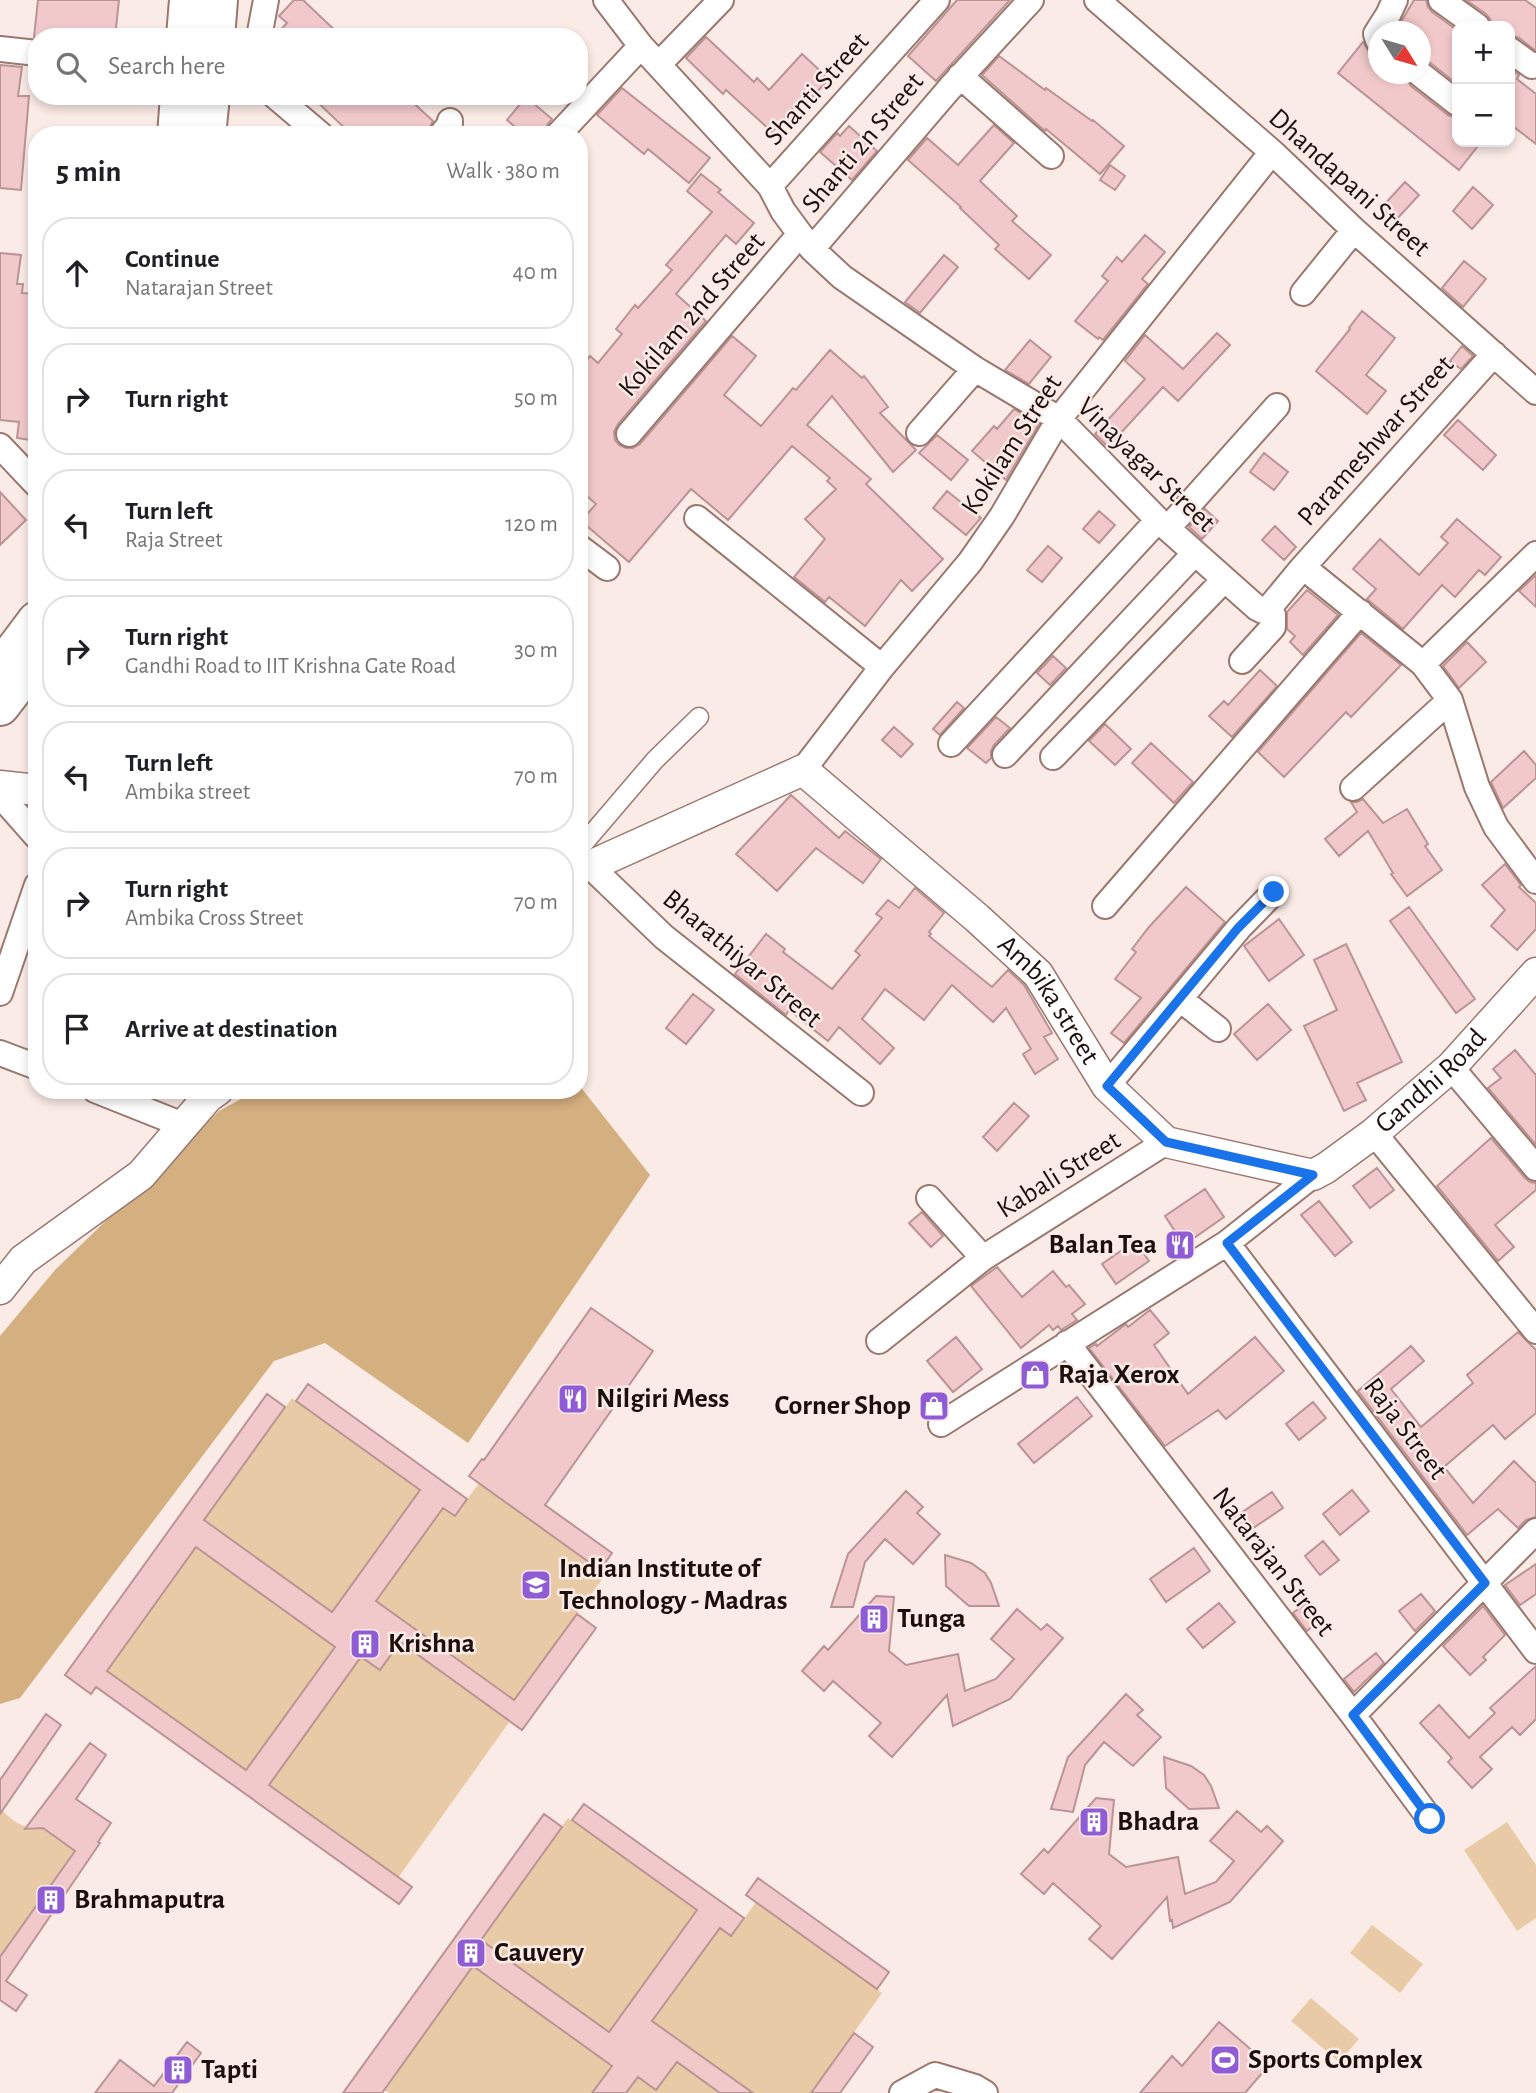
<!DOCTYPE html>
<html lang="en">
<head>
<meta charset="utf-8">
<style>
  :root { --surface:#fff; --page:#f2f2f2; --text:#202124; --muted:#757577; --line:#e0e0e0 }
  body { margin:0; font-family:"Alegreya Sans",sans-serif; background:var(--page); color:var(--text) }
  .controls { position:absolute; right:21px; top:21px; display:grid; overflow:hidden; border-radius:14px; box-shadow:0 4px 10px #0003 }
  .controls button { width:63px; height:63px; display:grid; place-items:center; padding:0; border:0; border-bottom:2px solid var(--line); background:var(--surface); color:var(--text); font:35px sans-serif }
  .compass { position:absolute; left:1368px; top:21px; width:63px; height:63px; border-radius:50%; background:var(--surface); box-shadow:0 4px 10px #0003; rotate:127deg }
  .stop { position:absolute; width:21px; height:21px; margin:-16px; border:5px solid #1a73e8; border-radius:50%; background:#fff }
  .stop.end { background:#1a73e8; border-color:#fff; box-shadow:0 2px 7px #0008 }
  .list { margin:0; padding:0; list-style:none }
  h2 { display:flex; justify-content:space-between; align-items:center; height:91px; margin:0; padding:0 28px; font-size:30px }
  h2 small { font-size:23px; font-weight:400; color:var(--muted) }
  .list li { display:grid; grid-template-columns:46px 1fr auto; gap:21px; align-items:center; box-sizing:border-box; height:112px; margin:0 14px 14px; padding:0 14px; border:2px solid var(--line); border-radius:28px }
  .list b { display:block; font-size:26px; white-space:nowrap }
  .list p { margin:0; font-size:23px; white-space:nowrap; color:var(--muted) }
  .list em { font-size:23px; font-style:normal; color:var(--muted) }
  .icon { flex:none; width:38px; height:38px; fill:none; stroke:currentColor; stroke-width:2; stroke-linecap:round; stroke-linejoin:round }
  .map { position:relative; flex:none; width:1536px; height:2093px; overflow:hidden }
  .search { position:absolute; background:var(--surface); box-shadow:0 4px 10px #0003; left:28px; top:28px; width:560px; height:77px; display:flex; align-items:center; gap:18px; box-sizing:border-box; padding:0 24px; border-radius:28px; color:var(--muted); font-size:26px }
  .panel { position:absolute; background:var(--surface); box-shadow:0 4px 10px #0003; left:28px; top:126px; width:560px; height:973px; border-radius:28px }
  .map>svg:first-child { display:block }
  .green { fill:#e8cba6 }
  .forest { fill:#d4af7f }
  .building { fill:#f2c9ca; stroke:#ba9495; stroke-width:2; fill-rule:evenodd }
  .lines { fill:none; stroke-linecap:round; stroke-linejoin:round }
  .pedestrian-casing { stroke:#9b786f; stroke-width:21 }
  .minor-casing { stroke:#9b786f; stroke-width:28 }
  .tertiary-casing { stroke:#9b786f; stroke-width:33 }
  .primary-casing { stroke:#9b786f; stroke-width:42 }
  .pedestrian { stroke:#fff; stroke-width:18 }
  .minor { stroke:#fff; stroke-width:24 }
  .tertiary { stroke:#fff; stroke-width:30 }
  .primary { stroke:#fff; stroke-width:38 }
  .route { stroke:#1a73e8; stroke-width:9 }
  .labels { text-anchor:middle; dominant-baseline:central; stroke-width:5; stroke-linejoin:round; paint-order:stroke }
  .street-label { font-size:28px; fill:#1d100c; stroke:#fbebe7 }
  .poi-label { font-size:28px; font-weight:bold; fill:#1d100c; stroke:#fbebe7; text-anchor:start }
</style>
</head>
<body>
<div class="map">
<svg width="1536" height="2093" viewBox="0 0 1536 2093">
  <rect width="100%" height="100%" fill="#fbebe7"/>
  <!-- green -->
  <path class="green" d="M292,1398l128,92 -88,122 -128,-92z
    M479,1483l127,91 -92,126 -138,-99 67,-93 12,8z
    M196,1547l139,100 -89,123 -139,-99z
    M400,1642l110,79 -112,157 -129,-93 92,-128 19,13z
    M0,1808c10,11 21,20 37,21l2,-3 12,8 7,-11 24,17 -82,117z
    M568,1818l129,92 -88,122 -128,-92z
    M1507,1822l29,43v53l-19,13 -53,-81z
    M756,1902l126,91 -71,100h-58l-101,-72 68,-93 12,8z
    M1372,1925l51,39 -23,29 -50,-40z
    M473,1966l139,100 -19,27h-204l-5,-3z
    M1311,1998l48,41 -20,23 -48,-41z
    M677,2062l43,31h-94l12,-16 18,13z"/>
  <!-- forest -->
  <path class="forest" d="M579,1085l71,90 -182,268 -143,-100 -51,18 -254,337 -20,6v-368l55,-66 164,-159 39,-21h321z"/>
  <!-- building -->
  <path class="building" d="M38,0h81l-4,37h-81z
    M294,0h9l39,37h-68l13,-14 -8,-7z
    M957,0h53l-74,81 -28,-25z
    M1414,0h12l2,7 4,5 25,18v54l-28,-22 -9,-3v-27h-25z
    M1466,0h59l11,8v43l-17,-13 -9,-3v-9h-18l-2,-7 -4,-5z
    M706,37l48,45 3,-4 12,12 33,-36 27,25 -23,25 -5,-4 -29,32 -46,-42 -3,4 -37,-36z
    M1363,42l6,10 9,2v20h27l2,6 4,6 37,29 9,3v24h24l-22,28 -121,-97z
    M999,56l46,34 1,-2 46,33 1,-1 31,26 -24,28 -54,-45 -1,2 -63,-56z
    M0,65l22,2 -4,29h11l-8,94 -21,-2z
    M1510,68l9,7 -2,4 19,15v50l-26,-20z
    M622,88l88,70 -21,25 -41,-34 -4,5 -47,-39z
    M311,96h95l27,25 -7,14h-74z
    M526,97l26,22 -5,6 -3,10h-19l-18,-15z
    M994,125l20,18 -34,38 37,35 -5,5 39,34 -22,24 -34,-30 4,-4 -39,-37 1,-1 -53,-47 19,-22 31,27z
    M849,126l28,25 -25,29 -32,-28 17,-19 3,3z
    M1110,165l15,11 -10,14 -15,-10z
    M701,174l20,16 -3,2 36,31 -18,21 -10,-9 -50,59 30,27 -88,103 -4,8 1,8 4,5 7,3h7l7,-4 92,-108 24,20 -32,39 37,31 32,-38 3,2 34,-40 32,28 2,-2 24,31 -8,6 36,37 -23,22 -61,-76 -25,29 64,54 -5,5 77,75 -31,32 -11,-11 -36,46 -36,-29 -4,5 -31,-25 31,-38 -20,-20 31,-30 -9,-8 3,-3 -38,-32 -64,74 -37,-31 -62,73 -48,-41 15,-17 -17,-15v-120l11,-13 8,7 24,-29 -6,-5 19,-24 3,3 34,-38 -6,-5 46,-53 -25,-21z
    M1405,182l14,13 -24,26 -14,-13z
    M1473,187l20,18 -21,24 -19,-18z
    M1145,235l20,17 -23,27 6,5 -45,56 -4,-3 -1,2 -23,-18 33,-40 -6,-5 15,-19 5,5z
    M0,253l21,2 -4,29h6l-1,9 15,1v147l-20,-3 2,-16 -19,-2z
    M944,255l14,12 -38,46 -15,-11z
    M1464,261l22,18 -23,28 -21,-19z
    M1362,311l33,27 -29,37 20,16 -19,23 -51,-43 34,-42 -1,-1z
    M1217,333l13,12 -52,56 -15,-14 -55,60 -13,-13 50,-55 -20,-18 20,-26 38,34z
    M1030,340l21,17 -22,27 -24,-14z
    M1462,346l11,10 -12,13 -11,-8z
    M1014,409l25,15 -33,56 -34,-29 22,-25 3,3z
    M1458,420l38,35 -13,15 -39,-35z
    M937,435l31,25 -17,20 -32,-27z
    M1264,453l24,19 -14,18 -24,-18z
    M947,491l34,27 -15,17 -33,-27z
    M0,492l26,28 -26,25z
    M1205,509l13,12 -16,18 -13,-12z
    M1099,511l16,14 -16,18 -16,-14z
    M1457,519l44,38 -16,18 -6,-5 -24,27 -13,-12 -39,44 -36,-30 9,-10 -23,-20 27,-30 39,36 29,-32 -7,-6z
    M1275,526l21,21 -12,13 -22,-20z
    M1048,546l14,12 -20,24 -15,-12z
    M1536,575v32l-17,-16z
    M1307,590l31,25 -35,40 -13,-13 5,-6 -8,-7v-17z
    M1361,633l40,32 -50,52 -5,-5 -62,65 -26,-25z
    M1467,642l19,20 -27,26 -16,-22z
    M1053,656l13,12 -16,17 -13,-12z
    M1260,670l17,16 -45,51 -23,-21 15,-15 4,4z
    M957,702l7,6 -24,27 -7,-6z
    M996,717l14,11 -16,17 -3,6v7l-5,5 -19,-15z
    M1105,724l26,25 -16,16 -26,-24z
    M894,727l19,17 -12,13 -19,-17z
    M1151,743l42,39 -19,21 -42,-40z
    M1524,751l12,14v13l-33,30 -12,-26z
    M791,795l48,43 6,-7 36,28 -18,24 -47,-35 -39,43 -41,-37z
    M1363,799l20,24 24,-14 21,35 -3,2 17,24 -35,26 -16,-22 2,-1 -25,-42 -29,25 -14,-17 32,-27 -6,-10h6z
    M1505,864l16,21 -2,2 17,16v26l-19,21 -26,-24 14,-16 -23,-25z
    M1186,887l39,35 -101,121 -13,-10 30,-35 -26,-19 21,-27 -4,-3 17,-22z
    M915,888l29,25 -15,19 2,2 -2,2 63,51 16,-17 16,15 28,48 -8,4 14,22 -23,15 -12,-20 8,-5 -25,-41 -13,14 -41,-37 -28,35 -39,-31 -23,30 32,29 -14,16 -41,-37 -11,14 -39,-31 -3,5 -51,-41 31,-40 19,15 -2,3 49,37 28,-34 -5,-4 27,-33 -6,-4 12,-14 11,8z
    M1409,907l66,92 -19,14 -66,-92z
    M1279,919l25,36 -35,26 -25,-35z
    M1346,944l56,118 -45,21 9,17 -22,11 -40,-85 33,-16 -23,-50z
    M693,994l21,16 -28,34 -20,-16z
    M1268,1004l23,26 -34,30 -23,-26z
    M1515,1050l21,25v70l-48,-57 13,-10 -8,-9z
    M1014,1103l15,13 -32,35 -14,-14z
    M1491,1138l34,40 5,4 6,1v7l-41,35 19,22 -16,14 -61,-75z
    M1377,1168l17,22 -24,18 -17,-22z
    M1205,1189l19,28 -40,28 -19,-29z
    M1319,1201l33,41 -17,14 -34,-41z
    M922,1212l21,24 -12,11 -22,-24z
    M1135,1241l14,20 -33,23 -14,-20z
    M997,1267l25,30 31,-26 13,16 3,-2 16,19 -13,10 5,6 -16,10 -3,-4 -5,4 -4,-5 -28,23 -50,-62z
    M591,1308l62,43 -108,154 67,48 -12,17 -131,-94 13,-17 2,1z
    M1150,1310l19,23 -15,12 34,49 67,-57 29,34 -58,48 -8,-9 -53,36 -76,-98 7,-4 1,2 29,-22 2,3z
    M1518,1332l18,18v63l-31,26 -12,-14 -49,42 29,36 41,-42 22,22v34l-10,3 -8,8 -20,-19 -31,26 -109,-144 53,-45 13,15 -33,28 30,38 52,-44 -6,-8z
    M956,1337l26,32 -29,23 -26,-31z
    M308,1384l159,115 -12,17 -12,-8 -67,93 138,99 63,-86 19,14 -74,102 -122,-88 -20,28 -19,-13 -92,128 143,102 -13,17 -303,-217 -5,7 -26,-19 202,-281 18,13 -81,113 128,92 88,-122 -124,-89zM196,1547l139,100 -89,123 -139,-99z
    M1077,1397l15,19 -58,47 -16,-19z
    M1313,1402l13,16 -27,22 -13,-16z
    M1352,1490l17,21 -29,24 -17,-21z
    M906,1491l17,16 -6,6 23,21 -27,30 -28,-25 -20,23 -12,45h-22l17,-53z
    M1272,1492l11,16 -40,27 -11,-16z
    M1323,1541l16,19 -19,15 -15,-19z
    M1194,1548l16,23 -44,31 -16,-23z
    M945,1555l26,8 14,10 6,10 8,23h-30l-23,-20z
    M1536,1564v30l-16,11 -15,-20z
    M1421,1594l14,17 -20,20 -16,-20z
    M876,1596l18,1 -5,54 17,14 52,-11 7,37 31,-12 18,-20 -23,-20 26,-30 24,21 6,-6 16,14 -53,61 -57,27 -6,-31 -55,62 -23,-21 12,-13 -48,-42 -9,10 -22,-20 22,-25 4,4z
    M1307,1602l14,17 -14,12 -14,-18z
    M1219,1603l16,19 -32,26 -16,-19z
    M1483,1606l22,29 -22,22 3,3 -16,15 -27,-29z
    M1376,1653l8,10 -30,29 -10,-13z
    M1536,1666v53l-16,16 -8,-8 -32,30 12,12 -20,19 -24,-26 4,-4 -32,-35 19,-18 30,33 26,-25 -5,-5z
    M1126,1694l17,16 -6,5 24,22 -28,29 -29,-24 -19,23 -12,47 -22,-3 17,-52z
    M46,1714l15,11 -61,89v-34z
    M90,1743l16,12 -30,44 35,24 -13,19 2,1 -94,138 21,14 -11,16 -16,-11v-43l75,-106 -32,-23 -18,1z
    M1164,1757l27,9 13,9 7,11 8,22 -30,1 -23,-21z
    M1096,1798l18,2 -5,54 17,13 52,-10 7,37 31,-12 18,-21 -24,-20 27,-30 24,21 6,-6 16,15 -53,61 -57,26 -1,-8 -2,1 -3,-24 -55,62 -23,-20 12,-13 -48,-43 -9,11 -23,-20 23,-25 4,4z
    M584,1804l160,114 -13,18 -11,-8 -68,93 101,72h-33l-43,-31 -21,28 -18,-13 -12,16h-34l20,-27 -139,-100 -91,127h-39l201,-279 18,13 -81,113 128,92 88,-122 -125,-90z
    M758,1878l131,94 -12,17 -131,-94z
    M1219,2022l50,43 -24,28h-105l32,-37 10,10z
    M854,2033l19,14 -33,46h-29z
    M187,2042l14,11 -29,40h-77l25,-33 34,26z"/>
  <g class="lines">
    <!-- pedestrian casing -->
    <g class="pedestrian-casing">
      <path id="pedestrian" d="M579,849l76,-89 44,-43"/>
    </g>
    <!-- minor casing -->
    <g class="minor-casing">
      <path id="minor" d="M606,0l35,46 129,140 13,25 17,23 12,15 30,28 133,92 84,50 99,101 99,88 6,3 6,-3 34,-41 191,-213
        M1097,0l175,152 82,78 182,162
        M1441,0l36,26
        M259,37l7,-37
        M1378,40l-2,-6 12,-19 7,-15
        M0,49l37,4
        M1510,50l22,16 4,-1
        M659,64l62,-64
        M1420,74l37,29
        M960,76l91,80
        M275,96l46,39
        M441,135l9,-11v-3
        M558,135l83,-89
        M770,186l167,-186
        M812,249l138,-161 81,-88
        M1303,293l51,-63
        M919,433l56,-64
        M629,434l171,-200
        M0,446l37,39
        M697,518l185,149
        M1168,528l109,-122
        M579,547l28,21
        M1303,567l120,97 27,36 27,87 19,40 40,54
        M1242,661l31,-34v-12l-4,-7
        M1423,664l113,-110
        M951,744l207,-224
        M1005,755l190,-202
        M1053,757l171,-177
        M803,770l79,-103 88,-105 32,-46 57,-97 213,-267
        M1353,788l97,-88
        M0,795l37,42
        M590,866l74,71 197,156
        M1105,906l255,-294
        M0,993l37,-108
        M1180,999l38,30
        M0,1053l37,14
        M1451,1067l85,101
        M1107,1086l132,-158 35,-36
        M95,1090l88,35
        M1374,1133l162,198
        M929,1198l54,60
        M1227,1243l309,408
        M879,1341l104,-83 183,-116
        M1067,1343l286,372 77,104
        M941,1424l286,-181 86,-68
        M1353,1715l183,-184
        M902,2093l33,-18 40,12 10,6"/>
    </g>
    <!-- tertiary casing -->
    <g class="tertiary-casing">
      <g id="tertiary">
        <path d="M0,786l37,4"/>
        <path id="s1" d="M579,864l11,2 213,-96 174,148 61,56 69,112 59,56 147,33 13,-7 48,-35 77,-66 85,-94"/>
        <path d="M0,1289l23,-29 118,-85 67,-78 10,-7"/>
      </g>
    </g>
    <!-- primary casing -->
    <g class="primary-casing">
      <path id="primary" d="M186,37l3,-37
        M215,37l3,-37
        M177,135l3,-39
        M206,135l4,-39
        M0,670l37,-49
        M0,706l37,-48"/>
    </g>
    <!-- pedestrian -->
    <use href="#pedestrian" class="pedestrian"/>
    <!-- minor -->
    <use href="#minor" class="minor"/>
    <!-- tertiary -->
    <use href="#tertiary" class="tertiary"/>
    <!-- primary -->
    <use href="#primary" class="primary"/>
  </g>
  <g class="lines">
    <!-- route -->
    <path class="route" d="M1274,892l-36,36 -131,158 59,56 147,33 -86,68 258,340 -132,132 77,104"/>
  </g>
  <!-- icons -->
  <defs>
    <g id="restaurant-square" transform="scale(1.575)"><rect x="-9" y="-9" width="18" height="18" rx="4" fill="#905cd5" stroke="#fbebe7"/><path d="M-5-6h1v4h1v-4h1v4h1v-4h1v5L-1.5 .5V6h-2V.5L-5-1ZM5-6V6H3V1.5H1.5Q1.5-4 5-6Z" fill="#fff"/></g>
    <g id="shop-square" transform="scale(1.575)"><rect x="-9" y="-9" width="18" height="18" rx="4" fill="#905cd5" stroke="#fbebe7"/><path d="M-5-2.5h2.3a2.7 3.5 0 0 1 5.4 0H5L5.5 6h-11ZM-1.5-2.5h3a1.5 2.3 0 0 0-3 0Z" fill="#fff"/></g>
    <g id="university-square" transform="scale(1.575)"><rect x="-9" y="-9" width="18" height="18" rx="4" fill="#905cd5" stroke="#fbebe7"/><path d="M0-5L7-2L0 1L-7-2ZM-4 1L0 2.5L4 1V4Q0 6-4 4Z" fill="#fff"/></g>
    <g id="building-square" transform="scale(1.575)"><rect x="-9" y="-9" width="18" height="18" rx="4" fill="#905cd5" stroke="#fbebe7"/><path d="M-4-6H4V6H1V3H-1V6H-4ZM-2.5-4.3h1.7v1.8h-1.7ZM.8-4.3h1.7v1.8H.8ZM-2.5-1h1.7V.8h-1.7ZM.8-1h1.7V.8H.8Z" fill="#fff"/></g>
    <g id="stadium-square" transform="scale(1.575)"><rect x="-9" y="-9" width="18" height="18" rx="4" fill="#905cd5" stroke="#fbebe7"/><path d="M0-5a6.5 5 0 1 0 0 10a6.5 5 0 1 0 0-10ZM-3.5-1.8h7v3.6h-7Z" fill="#fff"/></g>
  </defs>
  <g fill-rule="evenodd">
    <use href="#restaurant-square" x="1180" y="1245"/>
    <use href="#shop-square" x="1035" y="1375"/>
    <use href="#restaurant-square" x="573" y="1399"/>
    <use href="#shop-square" x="934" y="1406"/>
    <use href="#university-square" x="536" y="1585"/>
    <use href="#building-square" x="874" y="1619"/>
    <use href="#building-square" x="365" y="1644"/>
    <use href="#building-square" x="1094" y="1822"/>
    <use href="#building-square" x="51" y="1900"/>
    <use href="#building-square" x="471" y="1953"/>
    <use href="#stadium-square" x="1225" y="2060"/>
    <use href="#building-square" x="178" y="2070"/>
  </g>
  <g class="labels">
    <!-- street labels -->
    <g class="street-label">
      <text transform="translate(817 89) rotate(-48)">Shanti Street</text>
      <text transform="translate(863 143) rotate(-50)">Shanti 2n Street</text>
      <text transform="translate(1349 183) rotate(42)">Dhandapani Street</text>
      <text transform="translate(692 315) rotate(-49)">Kokilam 2nd Street</text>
      <text transform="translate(1376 441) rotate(-48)">Parameshwar Street</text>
      <text transform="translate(1012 445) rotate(-57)">Kokilam Street</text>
      <text transform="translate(1146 465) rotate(44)">Vinayagar Street</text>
      <text transform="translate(742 959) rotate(40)">Bharathiyar Street</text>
      <text stroke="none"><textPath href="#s1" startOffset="583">Ambika street</textPath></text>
      <text stroke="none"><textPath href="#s1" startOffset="1071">Gandhi Road</textPath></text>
      <text transform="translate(1059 1175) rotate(-32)">Kabali Street</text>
      <text transform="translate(1405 1429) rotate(53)">Raja Street</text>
      <text transform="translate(1273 1562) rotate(52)">Natarajan Street</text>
    </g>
    <!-- poi labels -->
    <g class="poi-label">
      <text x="1157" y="1245" text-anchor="end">Balan Tea</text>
      <text x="1058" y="1375">Raja Xerox</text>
      <text x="596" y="1399">Nilgiri Mess</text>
      <text x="911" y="1406" text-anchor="end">Corner Shop</text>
      <text x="559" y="1569">Indian Institute of<tspan x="559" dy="32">Technology - Madras</tspan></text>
      <text x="897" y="1619">Tunga</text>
      <text x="388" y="1644">Krishna</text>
      <text x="1117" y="1822">Bhadra</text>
      <text x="74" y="1900">Brahmaputra</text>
      <text x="494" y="1953">Cauvery</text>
      <text x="1248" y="2060">Sports Complex</text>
      <text x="201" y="2070">Tapti</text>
    </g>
  </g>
</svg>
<div class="controls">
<button>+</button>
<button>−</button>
</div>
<svg class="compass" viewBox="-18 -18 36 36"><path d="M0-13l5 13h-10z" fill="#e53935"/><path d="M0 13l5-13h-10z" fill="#757577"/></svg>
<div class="stop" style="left:1430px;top:1819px"></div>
<div class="stop end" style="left:1274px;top:892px"></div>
<div class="search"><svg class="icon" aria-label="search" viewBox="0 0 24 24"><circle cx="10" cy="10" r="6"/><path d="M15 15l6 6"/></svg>Search here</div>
<section class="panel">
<h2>5 min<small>Walk · 380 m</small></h2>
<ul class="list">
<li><svg class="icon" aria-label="ahead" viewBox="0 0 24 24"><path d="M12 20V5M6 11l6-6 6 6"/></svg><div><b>Continue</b><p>Natarajan Street</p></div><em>40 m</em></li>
<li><svg class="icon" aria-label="right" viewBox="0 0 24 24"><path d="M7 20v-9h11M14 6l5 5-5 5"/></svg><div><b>Turn right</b></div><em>50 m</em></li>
<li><svg class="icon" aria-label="left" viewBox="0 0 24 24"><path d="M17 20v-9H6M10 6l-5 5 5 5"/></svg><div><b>Turn left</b><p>Raja Street</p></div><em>120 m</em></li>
<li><svg class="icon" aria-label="right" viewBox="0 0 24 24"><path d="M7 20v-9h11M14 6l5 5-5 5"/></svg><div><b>Turn right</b><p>Gandhi Road to IIT Krishna Gate Road</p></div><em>30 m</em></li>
<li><svg class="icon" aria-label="left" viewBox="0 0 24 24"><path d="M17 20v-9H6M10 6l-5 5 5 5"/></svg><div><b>Turn left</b><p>Ambika street</p></div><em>70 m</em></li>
<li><svg class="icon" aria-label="right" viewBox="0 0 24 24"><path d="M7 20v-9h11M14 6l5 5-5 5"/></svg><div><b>Turn right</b><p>Ambika Cross Street</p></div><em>70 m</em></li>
<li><svg class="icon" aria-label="arrive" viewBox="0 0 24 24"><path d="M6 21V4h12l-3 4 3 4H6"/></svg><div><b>Arrive at destination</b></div></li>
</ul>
</section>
</div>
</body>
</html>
